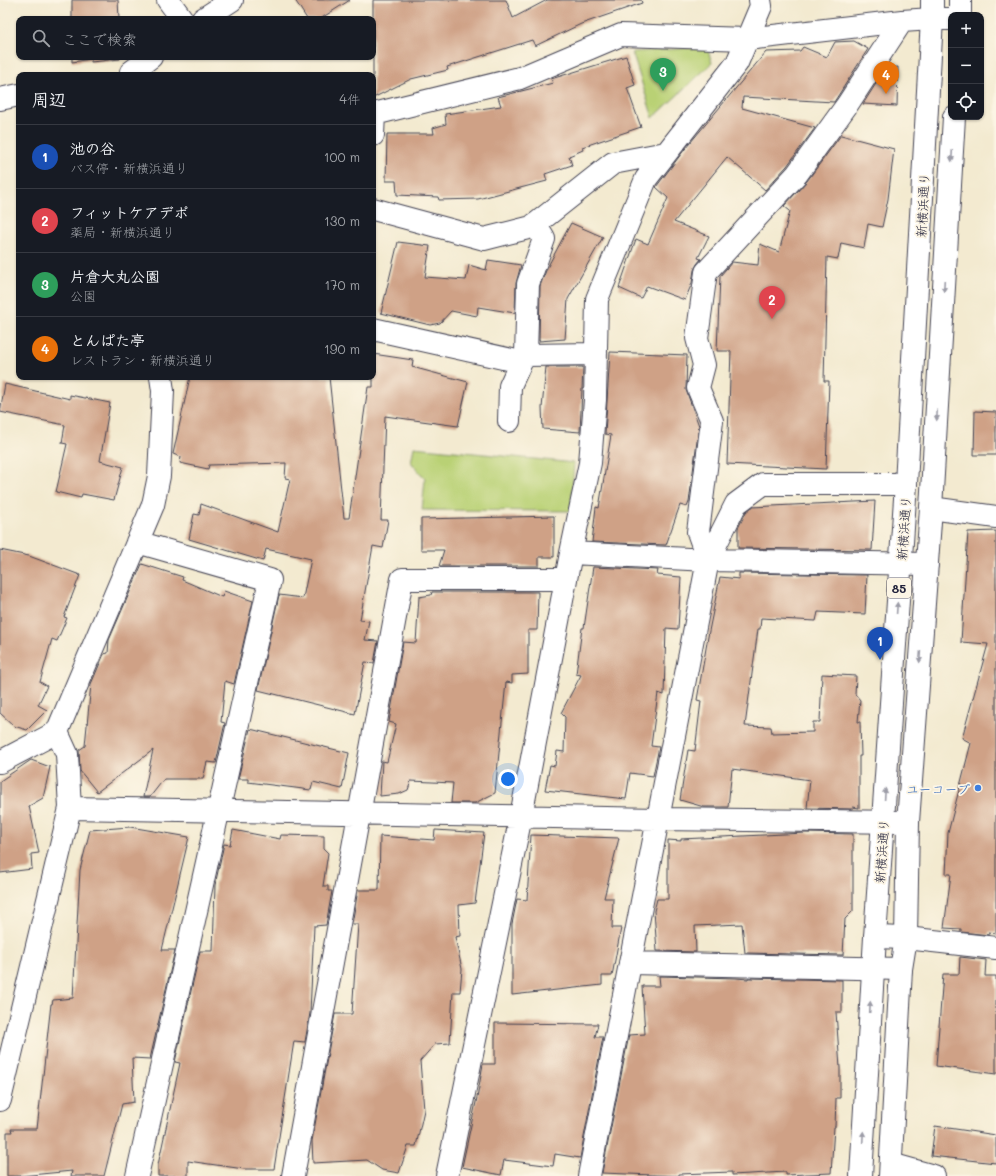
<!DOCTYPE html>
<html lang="ja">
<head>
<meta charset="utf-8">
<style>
  :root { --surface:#171b24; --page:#242831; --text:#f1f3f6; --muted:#9ea1a6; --line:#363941; --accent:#d1495b }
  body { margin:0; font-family:Mali,"Klee One",sans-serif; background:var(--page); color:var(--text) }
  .controls { position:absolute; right:12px; top:12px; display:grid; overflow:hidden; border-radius:8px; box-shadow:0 1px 3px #0004 }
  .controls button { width:36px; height:36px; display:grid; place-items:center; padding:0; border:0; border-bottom:1px solid var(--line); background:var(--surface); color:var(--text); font:20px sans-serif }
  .you { position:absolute; left:508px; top:779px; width:14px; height:14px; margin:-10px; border:3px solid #fff; border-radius:50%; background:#1a73e8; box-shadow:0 0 0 6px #1a73e833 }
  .badge { display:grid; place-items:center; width:26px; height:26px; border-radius:50%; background:var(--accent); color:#fff; font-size:13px; font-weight:700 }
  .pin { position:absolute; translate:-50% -33px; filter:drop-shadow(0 1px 2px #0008) }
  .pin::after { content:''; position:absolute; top:21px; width:14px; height:12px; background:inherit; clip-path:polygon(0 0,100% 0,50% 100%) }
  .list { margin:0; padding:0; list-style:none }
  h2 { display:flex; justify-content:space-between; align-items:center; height:52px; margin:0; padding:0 16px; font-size:17px }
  h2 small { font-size:13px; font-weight:400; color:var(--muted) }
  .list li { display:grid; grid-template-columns:26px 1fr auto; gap:12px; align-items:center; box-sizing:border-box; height:64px; padding:0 16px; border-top:1px solid var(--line) }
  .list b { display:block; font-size:15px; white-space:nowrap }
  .list p { margin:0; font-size:13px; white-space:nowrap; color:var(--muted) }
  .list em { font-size:13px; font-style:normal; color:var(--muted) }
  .icon { flex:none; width:22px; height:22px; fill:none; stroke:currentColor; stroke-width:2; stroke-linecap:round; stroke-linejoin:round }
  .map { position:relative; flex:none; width:996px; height:1176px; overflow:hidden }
  .search { position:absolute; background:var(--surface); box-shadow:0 1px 3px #0004; left:16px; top:16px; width:360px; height:44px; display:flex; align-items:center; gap:10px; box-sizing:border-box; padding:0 14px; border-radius:8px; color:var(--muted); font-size:15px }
  .panel { position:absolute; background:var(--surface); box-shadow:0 1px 3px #0004; left:16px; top:72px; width:360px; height:308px; border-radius:8px }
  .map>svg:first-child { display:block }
  .green { fill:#b9d175; stroke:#6e7a58 }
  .building { fill:#cfa186 }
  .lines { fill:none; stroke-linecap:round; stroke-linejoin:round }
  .street-casing { stroke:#414051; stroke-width:24 }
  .primary-casing { stroke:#414051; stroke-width:24 }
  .street { stroke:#fff; stroke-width:22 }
  .primary { stroke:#fff; stroke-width:22 }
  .oneway { fill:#9c9ca7 }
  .shop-dot { fill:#3f7fe0; stroke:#fcf5e5; stroke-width:1.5 }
  .labels { text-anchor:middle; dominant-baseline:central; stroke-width:3.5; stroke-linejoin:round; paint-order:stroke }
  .shield { fill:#fcf5e5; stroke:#63616e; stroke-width:1 }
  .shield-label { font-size:12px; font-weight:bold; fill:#22223b }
  .street-label { font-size:13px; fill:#22223b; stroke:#fcf5e5 }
  .shop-label { font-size:13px; fill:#366cbe; stroke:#fcf5e5; text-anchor:end }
</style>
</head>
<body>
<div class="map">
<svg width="996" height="1176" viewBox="0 0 996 1176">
  <rect width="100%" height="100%" fill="#fcf5e5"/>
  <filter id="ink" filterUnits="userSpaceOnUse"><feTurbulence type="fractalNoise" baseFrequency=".025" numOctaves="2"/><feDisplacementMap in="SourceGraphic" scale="8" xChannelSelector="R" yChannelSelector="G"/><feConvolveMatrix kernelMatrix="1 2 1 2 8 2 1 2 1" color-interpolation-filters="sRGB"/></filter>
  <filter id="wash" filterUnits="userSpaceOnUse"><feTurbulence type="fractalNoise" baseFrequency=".012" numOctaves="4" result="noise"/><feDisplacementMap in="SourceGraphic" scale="16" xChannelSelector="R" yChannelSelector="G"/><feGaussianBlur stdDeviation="0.9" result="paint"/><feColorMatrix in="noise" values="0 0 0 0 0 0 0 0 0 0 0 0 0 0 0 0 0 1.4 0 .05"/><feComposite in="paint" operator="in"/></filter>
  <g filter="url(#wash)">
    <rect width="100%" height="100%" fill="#f3ead0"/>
    <!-- green -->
    <path class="green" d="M707,47l5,16 -59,55 -21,-66z
      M414,447l160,16 -3,48 -149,-1 3,-31 -14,-17z"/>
    <g id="blocks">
      <!-- building -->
      <path class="building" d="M72,0h46l1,19h-47z
        M295,0h55l-30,19h-13z
        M373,0h133l7,18 34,-18h94l1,3 -61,21 -46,22 -3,-6 -85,27 1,3 -37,9 -38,19z
        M854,41l14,8 -34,53 -91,-5 -1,11 73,20 -28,38 -22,24 -38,-33 -53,65 35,14 -11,22 3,1 -4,5 -3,6 -2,13 -7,17 -38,-14 -6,12 -22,-10 17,-49 12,5 20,-46 -12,-11 29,-38 81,-97 34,-1 3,-4 24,10 8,-15z
        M626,56l9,29 -8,3 14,39 -59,20 1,3 -14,6 3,9 -27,9 2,7 -69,18 -39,1 -1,-3 -41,-2 -1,-14h-10l1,-47h47l-1,-6 13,-4 -1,-10 56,-8 -3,-9 55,-14 -2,-4z
        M72,57h48v2l-29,3v-3l-19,3z
        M898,67l-1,39 -34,-2 23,-36z
        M841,135l53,14 -6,50 -6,28 -14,-3 -4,24 -23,-5 -3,16 -11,-2 -3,124h5l-3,88 -99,-5 4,-113h-14l3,-75 12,-14 26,3 2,-21 19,8 11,-41 -6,-5 23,-25z
        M571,223l32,14 -35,62 -3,40 -26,2 1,-55 7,-18z
        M398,242l32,4 -5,31 41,3 3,-15 17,5 2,-10 33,5 -5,18 -1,30 -37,-6 -1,9 -26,-5 -11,12 -10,2 -49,-12z
        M610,352l77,3 -1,35 13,36 -10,76 -2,5 -7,-2 -14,40 -74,-3 4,-35 3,1 12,-73 -6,-1z
        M373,354l40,6 -1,7 56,15 -10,44 -73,-10 -4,104h7l-5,28 -10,-2 -13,74 9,1 -4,19 13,1 -4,22 -9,-1 -10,52 -97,-24 21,-95 24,3 8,-39 -45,-10 -3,12 -74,-22 5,-25 5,1 2,-11 77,28 12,-53 -5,-1 1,-15 -77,2 -1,4 -28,-6 1,-6 -8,-3 17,-77h139l15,141h5l19,-131h5z
        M546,367h37l-3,65 -37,-3 -1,-21z
        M5,384l65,15v-4l40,8 -10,58 23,6 -9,33 -32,-6 -1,4 -25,-6 11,-48 -5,-1 3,-18 -65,-13z
        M975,411l21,1v43h-22z
        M875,501l-3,49 -134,-2v-20l8,-16 6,-5z
        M554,516v41h-15v9h-100l5,-16h-23v-31z
        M996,531v402l-7,-1v3l-28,-3v-3l-17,-1 7,-54h-5l2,-41 23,-90 -9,-5 26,-94 -27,-2 7,-110z
        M0,550l29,6 51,19 -16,42 3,1 -10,23 -5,-2 -12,43 7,4 -9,19 9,5 -20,20 -13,-4 -14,-13z
        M142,564l41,13 -1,3 40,17 2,-6 29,10 -19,83 -9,-3 -4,41 4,1 -9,40 -9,-1 -4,17h-39l-14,18h-7l10,-47 -56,42 -17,-21 -1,-21 6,-4 6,-62 13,-30 4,-1 1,-13z
        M593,567l65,3 -1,5 24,2 -3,52 -12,-1 -2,67 -6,-2 -7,53 8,1 -6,29 -23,-3 -4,26 -81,-9 5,-25 5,1 2,-15 7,1 1,-35 -4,-4 20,-38 -5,-1 6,-46h2z
        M739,573l128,2 -2,39 -47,-2 -2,9 -55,-3 -1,11h-2l-13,97 26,1 1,6 41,-1v-10h7l2,-48 34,2 -1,18 5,6 -2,22h2l1,34h-2v52l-6,-1v2l-46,-1 3,-28 -78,-11 -4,38h-24l-24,-7 8,-50 7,1 6,-50 -4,-1 12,-69 11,-54 19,2z
        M432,592h106l-1,38h-9v44l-16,1v8l-6,-1 -11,111 -20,10h-24l2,-20 -42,-2 -3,9 -9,4 -19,2 2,-35 5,1 9,-38 -7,-2 14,-80 13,1 3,-46 12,-2z
        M250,729l99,24 -7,36 -29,-7 -2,8 -63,-8v-3h-10z
        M31,760l19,7 -7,31 -14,8 10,47 -8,1 1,15 -32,4v-92z
        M130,827l59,10 -27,113h13l-25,109 -18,-1 2,44 -12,2 -18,72h-33l1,-5 -52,5h-13v-44h5l-1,-3h26l14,-125h1l1,-4 20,-2 7,-128 10,-40z
        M233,830l47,9 1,-4 43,1v13l4,4 -5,33h5v5h4l-6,34 -12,1 -4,87 -5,29 -11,-1 -20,128h-30l-56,-8v15h-30v-11l22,-102 -5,-1 25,-111h13l2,-66 9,-41 6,1z
        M435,830l49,3 -9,70 -16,2 1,31 -5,1 7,32 -2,23h-7l-3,51 -15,1 -15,17 4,49 -8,36h-8l-9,27 -17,-3 -15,-10 -54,3 -1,-22 23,-127h17l6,-90h-6l6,-34h21l1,-54 54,4z
        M805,833l48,1v77l-8,8 -2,36 -98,-2 -3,-29 -47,2 1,26 -39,-1 -3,-40 3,-12h11v-59l13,1v-2z
        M531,835l88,3 -15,60h9l-1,30h9l-9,48h-10v9l-90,10v-71l5,-25 10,1z
        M960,957l26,3 -1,16h11v98l-60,-8 7,-92h16z
        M659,976l77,2 12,1v-1l94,2v32h-6l4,56v30h-4l-1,29h-1l-3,46 -45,2v-3l-54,3v-3l-53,2v2l-77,-3 27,-138 16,-1 -3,-48h18z
        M495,1023l103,1 -3,13h8l-23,121 -25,-4 -2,12 -49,-6 -3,15 -39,-8 16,-74 5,-29h12z
        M935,1126l61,9v28l-65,-7z"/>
    </g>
  </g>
  <g filter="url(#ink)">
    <use href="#blocks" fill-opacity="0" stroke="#414051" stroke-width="1"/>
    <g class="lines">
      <!-- street casing -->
      <g class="street-casing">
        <path id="street" d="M168,0l14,19
          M203,19l29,-19
          M132,75l-1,-3 20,-15
          M0,99l19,-4
          M373,135l1,-21 146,-36 101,-43 126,4 155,-18 30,-2h19
          M373,209l111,30 48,-12 81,-64 53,-10
          M373,329l148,33
          M526,355l2,-71 16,-45 -9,-15
          M509,421l1,-35 11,-24 5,-7 70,-1
          M931,508l65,9
          M571,553l137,7 219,4
          M708,560l-10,-28 14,-111 -14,-33 6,-23 -7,-27 9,-66 91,-98 50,-69 55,-84
          M57,732l10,22 3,54 587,11 251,3
          M0,762l57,-30 96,-227 6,-29 4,-85 -2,-14
          M875,937l31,1 90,10
          M630,963l271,6
          M0,1100l70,-292
          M891,1164l43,12
          M137,1176l133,-596 -133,-38
          M293,1176l109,-597h164
          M447,1176l74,-360 50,-263 19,-90 5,-63 2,-101 49,-120 91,-116 24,-57 -1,-6
          M589,1176l119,-616 28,-56 27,-20h143"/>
      </g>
      <!-- primary casing -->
      <g class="primary-casing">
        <path id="primary" d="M960,15v-15
          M861,1176l14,-239 31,-453 26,-465v-19
          M890,1176l11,-207 5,-31 2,-116 23,-314 23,-391"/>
      </g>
      <!-- street -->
      <use href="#street" class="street"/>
      <!-- primary -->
      <use href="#primary" class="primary"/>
    </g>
    <!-- one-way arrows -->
    <defs><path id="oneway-solid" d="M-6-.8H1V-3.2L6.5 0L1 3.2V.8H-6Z"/></defs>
    <g class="oneway">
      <use href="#oneway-solid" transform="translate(952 156) rotate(93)"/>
      <use href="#oneway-solid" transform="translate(944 286) rotate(93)"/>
      <use href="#oneway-solid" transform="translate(937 415) rotate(93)"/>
      <use href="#oneway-solid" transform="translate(897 608) rotate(-86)"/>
      <use href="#oneway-solid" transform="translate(920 657) rotate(94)"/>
      <use href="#oneway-solid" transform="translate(885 794) rotate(-86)"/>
      <use href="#oneway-solid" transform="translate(870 1007) rotate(-87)"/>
      <use href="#oneway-solid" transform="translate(863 1137) rotate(-87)"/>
    </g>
  </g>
  <!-- markers -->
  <circle class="shop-dot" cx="978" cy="788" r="4"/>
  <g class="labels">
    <!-- shield labels -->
    <rect class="shield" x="887" y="578" width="24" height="20" rx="3"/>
    <g class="shield-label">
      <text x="899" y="588">85</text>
    </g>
    <!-- street labels -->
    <g class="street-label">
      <text transform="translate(922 205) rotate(-87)">新横浜通り</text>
      <text transform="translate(903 528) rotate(-86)">新横浜通り</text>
      <text transform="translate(881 851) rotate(-86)">新横浜通り</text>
    </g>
    <!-- shop labels -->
    <g class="shop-label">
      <text x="970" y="788">ユーコープ</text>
    </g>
  </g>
</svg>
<div class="controls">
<button>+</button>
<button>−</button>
<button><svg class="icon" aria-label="locate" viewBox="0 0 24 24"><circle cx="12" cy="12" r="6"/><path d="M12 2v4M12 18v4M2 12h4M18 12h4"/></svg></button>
</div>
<div class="you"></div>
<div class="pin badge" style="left:880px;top:660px;background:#1a4fb4">1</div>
<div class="pin badge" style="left:772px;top:319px;background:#e0444e">2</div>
<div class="pin badge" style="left:663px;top:91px;background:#2e9e5b">3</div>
<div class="pin badge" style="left:886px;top:94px;background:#e8710a">4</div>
<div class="search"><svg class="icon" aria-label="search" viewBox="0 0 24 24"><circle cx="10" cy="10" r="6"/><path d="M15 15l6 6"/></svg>ここで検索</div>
<section class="panel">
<h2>周辺<small>4件</small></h2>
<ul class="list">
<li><span class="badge" style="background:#1a4fb4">1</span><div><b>池の谷</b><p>バス停 · 新横浜通り</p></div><em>100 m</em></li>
<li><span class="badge" style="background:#e0444e">2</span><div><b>フィットケアデポ</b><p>薬局 · 新横浜通り</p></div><em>130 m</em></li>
<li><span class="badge" style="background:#2e9e5b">3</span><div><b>片倉大丸公園</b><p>公園</p></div><em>170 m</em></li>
<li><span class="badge" style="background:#e8710a">4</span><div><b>とんぱた亭</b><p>レストラン · 新横浜通り</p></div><em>190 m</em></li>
</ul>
</section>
</div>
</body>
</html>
